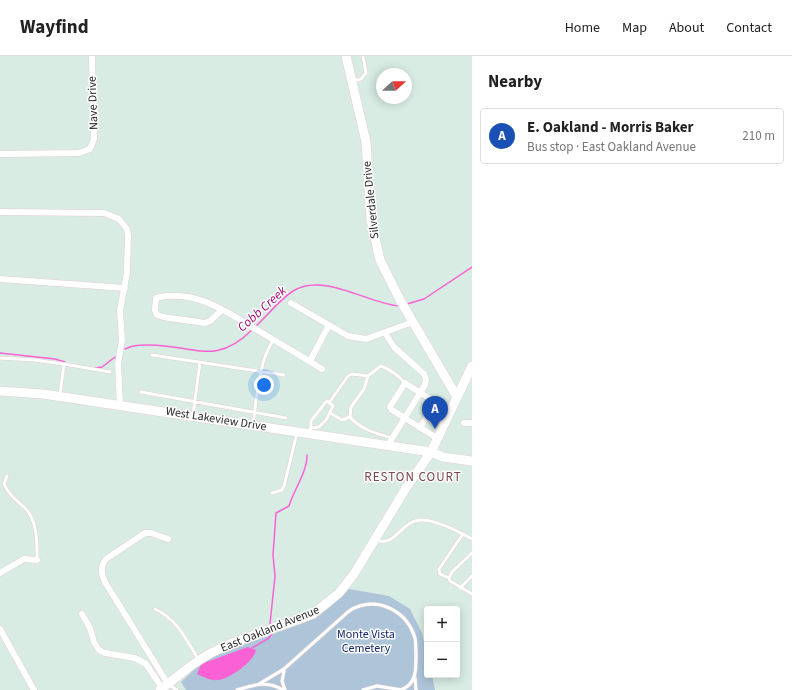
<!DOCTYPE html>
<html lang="en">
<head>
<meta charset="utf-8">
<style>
  :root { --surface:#fff; --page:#f6f6f6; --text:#222; --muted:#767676; --line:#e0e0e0; --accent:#d93025 }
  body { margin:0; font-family:"Source Sans 3",sans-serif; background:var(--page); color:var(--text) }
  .controls { position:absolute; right:12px; bottom:12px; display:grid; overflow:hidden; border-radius:4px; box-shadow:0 2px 10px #0003 }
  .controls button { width:36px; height:36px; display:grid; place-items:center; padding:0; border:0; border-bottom:1px solid var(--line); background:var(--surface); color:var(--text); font:20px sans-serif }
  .compass { position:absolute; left:376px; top:12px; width:36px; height:36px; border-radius:50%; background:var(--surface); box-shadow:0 2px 10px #0003; rotate:69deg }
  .you { position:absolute; left:264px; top:329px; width:14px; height:14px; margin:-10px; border:3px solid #fff; border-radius:50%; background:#1a73e8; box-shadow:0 0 0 6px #1a73e833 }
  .badge { display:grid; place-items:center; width:26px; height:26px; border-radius:50%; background:var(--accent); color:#fff; font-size:13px; font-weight:700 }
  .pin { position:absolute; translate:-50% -33px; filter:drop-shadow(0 1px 2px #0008) }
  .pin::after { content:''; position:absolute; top:21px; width:14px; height:12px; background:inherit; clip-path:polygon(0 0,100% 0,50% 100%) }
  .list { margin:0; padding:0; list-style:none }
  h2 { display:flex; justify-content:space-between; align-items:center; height:52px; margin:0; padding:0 16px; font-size:17px }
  h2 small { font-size:13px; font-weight:400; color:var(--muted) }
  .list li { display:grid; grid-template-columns:26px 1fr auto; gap:12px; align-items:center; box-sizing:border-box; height:56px; margin:0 8px 8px; padding:0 8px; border:1px solid var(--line); border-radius:4px }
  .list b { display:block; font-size:15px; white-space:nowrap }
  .list p { margin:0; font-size:13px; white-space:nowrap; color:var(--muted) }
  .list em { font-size:13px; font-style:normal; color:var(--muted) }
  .map { position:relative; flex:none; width:472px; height:634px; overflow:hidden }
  header { display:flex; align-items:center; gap:24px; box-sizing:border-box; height:56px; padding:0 20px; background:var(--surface); border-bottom:1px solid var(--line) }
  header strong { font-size:19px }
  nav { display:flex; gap:22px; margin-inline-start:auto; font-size:14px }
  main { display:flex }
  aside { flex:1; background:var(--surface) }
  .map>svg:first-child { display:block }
  .cemetery { fill:#aec4d8 }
  .water { fill:#f961d5 }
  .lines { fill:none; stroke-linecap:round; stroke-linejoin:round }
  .stream { stroke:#f961d5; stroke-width:1.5 }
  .lane-casing { stroke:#e3ced2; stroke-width:4 }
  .street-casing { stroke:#e3ced2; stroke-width:7 }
  .secondary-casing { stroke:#e3ced2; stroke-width:10 }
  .lane { stroke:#fff; stroke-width:3 }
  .street { stroke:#fff; stroke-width:6 }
  .secondary { stroke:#fff; stroke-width:9 }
  .labels { text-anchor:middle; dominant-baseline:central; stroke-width:3; stroke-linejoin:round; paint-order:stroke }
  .street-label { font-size:12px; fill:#282828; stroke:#fff }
  .park-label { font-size:12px; fill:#13286b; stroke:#fff }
  .water-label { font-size:13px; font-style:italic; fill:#a30270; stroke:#fff }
  .neighbourhood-label { font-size:13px; letter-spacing:1px; fill:#7d4551; stroke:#fff }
</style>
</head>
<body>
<header>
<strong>Wayfind</strong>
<nav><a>Home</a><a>Map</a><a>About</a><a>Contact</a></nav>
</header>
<main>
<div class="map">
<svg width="472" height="634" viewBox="0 0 472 634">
  <rect width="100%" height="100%" fill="#d8ece3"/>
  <!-- cemetery -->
  <path class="cemetery" d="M349,533l40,7 21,13 12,24 5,22v20h5l3,15h-249l-5,-8 17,-16 23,-13 85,-31 23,-14z"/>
  <!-- water -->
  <path class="water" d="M248,591l8,3c-2,12 -27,29 -38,30 -7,1 -15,-3 -21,-6l4,-10z"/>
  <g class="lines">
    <!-- stream -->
    <path class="stream" d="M407,248l17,-5 48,-32
      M256,270c12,-11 23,-26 37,-35 30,-19 74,12 106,15
      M125,293c8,-4 15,-4 24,-4 45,0 66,22 104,-16
      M0,297l55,6 10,3
      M95,312l7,-1 13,-10
      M270,568l5,-48 -2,-21 3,-42 13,-7c5,-17 18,-33 18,-51
      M252,592l17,-10 3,-5"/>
    <!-- lane casing -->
    <g class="lane-casing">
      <path id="lane" d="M352,25l9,-2 5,-6 -3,-17
        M152,299l132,20
        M0,302l34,2 30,4 -4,30
        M64,308l46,8
        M141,336l145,26
        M329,347l19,-27 4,-2 16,2
        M330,357l12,7 8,-3
        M193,359l7,-53
        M253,369c4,-29 5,-60 20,-85
        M308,376l3,-4 8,-1 7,-7 7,-14 -6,-5 -2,2 -14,18v7
        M392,382c-15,-4 -32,-9 -42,-21l1,-10 13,-18 4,-13 13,-10c11,4 17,9 24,17
        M7,420l-3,8c5,11 12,16 21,24 13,13 12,36 12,52
        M272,437l10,-3 2,-4 13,-53
        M377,484c18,8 25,-21 45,-20 17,1 36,11 50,19
        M472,497l-20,19 -3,6 1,3 22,13
        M449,522l-9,-4 -1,-5 24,-35
        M460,532l12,-12
        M155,553c22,10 31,30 43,50
        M284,615l-2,10 3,9
        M415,622l1,12
        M259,628l25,-15 65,-58c26,-16 57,-2 66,27 1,6 1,13 1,19 0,14 0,27 -15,33
        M169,629l8,5
        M237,634c17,-5 30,-10 46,0
        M363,634l14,-4 25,4"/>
    </g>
    <!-- street casing -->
    <g class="street-casing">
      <path id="street" d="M0,98l79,-1 11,-4 4,-10 -2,-83
        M0,156l104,1 15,6 8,10 1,7 -1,36 -7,39 2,29 -4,24 2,41
        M0,223l125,9
        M291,247l57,33 18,3 47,-17
        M222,254l-12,11 -5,2 -42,-6 -6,-2 -2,-5 1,-12 4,-1c38,-7 68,16 99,34 21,13 43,25 63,38
        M385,277l9,14 30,27 2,5 -1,6 -37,60
        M310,305l19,-36
        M464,367h8
        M420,372l15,-26 -30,-19 -15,24 2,3 45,28
        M0,517l24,-14 13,1
        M82,558l8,14 4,14 5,8 6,3 30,5 11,6 16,24
        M0,573l34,61
        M168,628l-63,-102c-4,-9 -5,-15 1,-23l39,-26h6l17,6"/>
    </g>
    <!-- secondary casing -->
    <g class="secondary-casing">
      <path id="secondary" d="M346,0l20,86 5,78 9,40 20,40 57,97
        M0,335l43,3 388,58 12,5 29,4
        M160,634l32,-25 17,-11 23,-11 81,-29 26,-21 15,-19 52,-86 25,-36 41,-86"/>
    </g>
    <!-- lane -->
    <use href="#lane" class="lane"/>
    <!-- street -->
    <use href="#street" class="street"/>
    <!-- secondary -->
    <use href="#secondary" class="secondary"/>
  </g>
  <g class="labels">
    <!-- street labels -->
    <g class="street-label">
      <text transform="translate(93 47) rotate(-92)">Nave Drive</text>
      <text transform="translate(371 144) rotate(-96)">Silverdale Drive</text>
      <text transform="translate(216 363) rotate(9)">West Lakeview Drive</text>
      <text transform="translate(270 573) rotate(-22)">East Oakland Avenue</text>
    </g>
    <!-- park labels -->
    <g class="park-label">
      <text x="366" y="578">Monte Vista<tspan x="366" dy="14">Cemetery</tspan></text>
    </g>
    <!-- water labels -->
    <g class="water-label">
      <text transform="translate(262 253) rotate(-42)">Cobb Creek</text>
    </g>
    <!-- neighbourhood labels -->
    <g class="neighbourhood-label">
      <text x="413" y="421">RESTON COURT</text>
    </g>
  </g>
</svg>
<div class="controls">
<button>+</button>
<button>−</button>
</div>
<svg class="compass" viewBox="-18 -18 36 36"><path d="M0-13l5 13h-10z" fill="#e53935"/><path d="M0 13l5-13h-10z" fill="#767676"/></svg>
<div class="you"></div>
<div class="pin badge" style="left:435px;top:373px;background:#1a4fb4">A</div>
</div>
<aside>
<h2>Nearby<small></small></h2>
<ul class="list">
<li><span class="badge" style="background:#1a4fb4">A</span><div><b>E. Oakland - Morris Baker</b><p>Bus stop · East Oakland Avenue</p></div><em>210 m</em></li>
</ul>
</aside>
</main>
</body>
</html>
